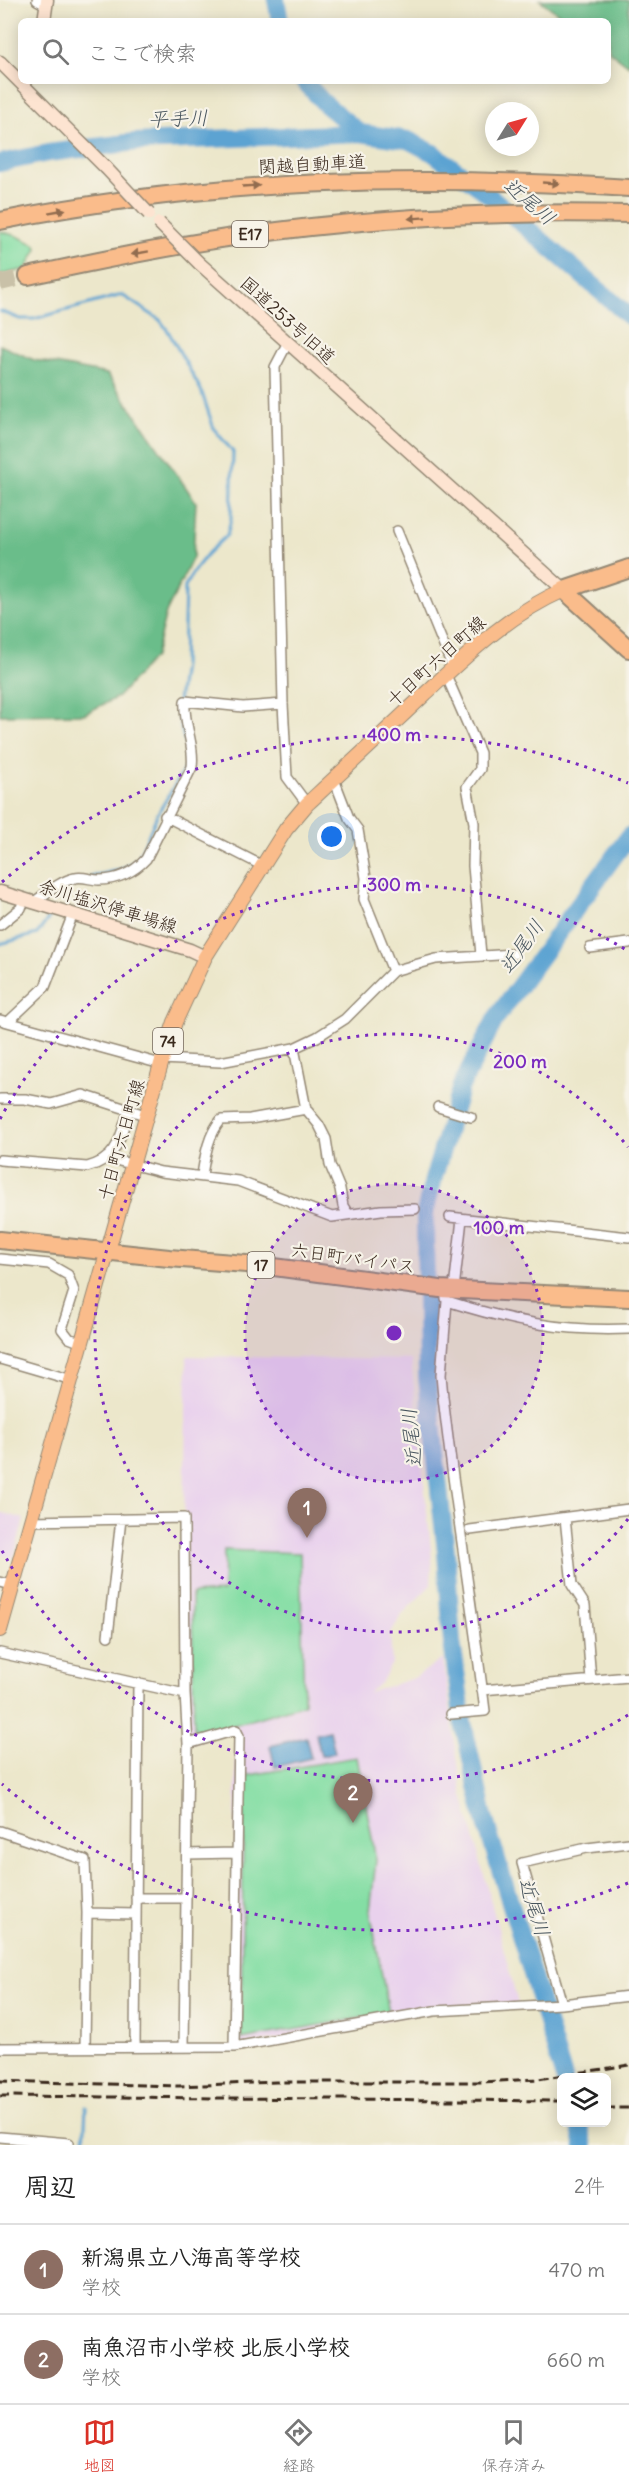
<!DOCTYPE html>
<html lang="ja">
<head>
<meta charset="utf-8">
<style>
  :root { --surface:#fff; --page:#f6f6f6; --text:#222; --muted:#767676; --line:#e0e0e0; --accent:#d93025 }
  body { margin:0; font-family:Delius,"Klee One",sans-serif; background:var(--page); color:var(--text) }
  .controls { position:absolute; right:18px; bottom:18px; display:grid; overflow:hidden; border-radius:9px; box-shadow:0 3px 15px #0003 }
  .controls button { width:54px; height:54px; display:grid; place-items:center; padding:0; border:0; border-bottom:2px solid var(--line); background:var(--surface); color:var(--text); font:30px sans-serif }
  .compass { position:absolute; left:485px; top:102px; width:54px; height:54px; border-radius:50%; background:var(--surface); box-shadow:0 3px 15px #0003; rotate:53deg }
  .you { position:absolute; left:332px; top:837px; width:21px; height:21px; margin:-15px; border:4px solid #fff; border-radius:50%; background:#1a73e8; box-shadow:0 0 0 9px #1a73e833 }
  .badge { display:grid; place-items:center; width:39px; height:39px; border-radius:50%; background:var(--accent); color:#fff; font-size:20px; font-weight:700 }
  .pin { position:absolute; translate:-50% -50px; filter:drop-shadow(0 2px 3px #0008) }
  .pin::after { content:''; position:absolute; top:32px; width:21px; height:18px; background:inherit; clip-path:polygon(0 0,100% 0,50% 100%) }
  .list { margin:0; padding:0; list-style:none }
  h2 { display:flex; justify-content:space-between; align-items:center; height:78px; margin:0; padding:0 24px; font-size:26px }
  h2 small { font-size:20px; font-weight:400; color:var(--muted) }
  .list li { display:grid; grid-template-columns:39px 1fr auto; gap:18px; align-items:center; box-sizing:border-box; height:90px; padding:0 24px; border-top:2px solid var(--line) }
  .list b { display:block; font-size:22px; white-space:nowrap }
  .list p { margin:0; font-size:20px; white-space:nowrap; color:var(--muted) }
  .list em { font-size:20px; font-style:normal; color:var(--muted) }
  .icon { flex:none; width:33px; height:33px; fill:none; stroke:currentColor; stroke-width:2; stroke-linecap:round; stroke-linejoin:round }
  .map { position:relative; flex:none; width:629px; height:2145px; overflow:hidden }
  .search { position:absolute; background:var(--surface); box-shadow:0 3px 15px #0003; left:18px; right:18px; top:18px; height:66px; display:flex; align-items:center; gap:15px; box-sizing:border-box; padding:0 21px; border-radius:9px; color:var(--muted); font-size:22px }
  .sheet { height:258px; background:var(--surface) }
  nav { display:flex; justify-content:space-around; align-items:center; box-sizing:border-box; height:84px; border-top:2px solid var(--line); background:var(--surface); font-size:16px; color:var(--muted) }
  nav a { display:grid; justify-items:center; gap:3px }
  nav .on { color:var(--accent) }
  .map>svg:first-child { display:block }
  .built { fill:#e9d1ed }
  .green { fill:#84dea4; stroke:#608461; stroke-width:1.5 }
  .forest { fill:#6bbd8a; stroke:#537454; stroke-width:1.5 }
  .water { fill:#5ca3d2; stroke:#4c6678; stroke-width:1.5 }
  .lines { fill:none; stroke-linecap:round; stroke-linejoin:round }
  .stream { stroke:#5ca3d2; stroke-width:3 }
  .river { stroke:#5ca3d2; stroke-width:18 }
  .highway-tunnel { stroke:#c9c1a8; stroke-width:16; stroke-dasharray:16 8; stroke-linecap:butt }
  .street-casing { stroke:#948874; stroke-width:12 }
  .secondary-casing { stroke:#948874; stroke-width:15 }
  .primary-casing { stroke:#948874; stroke-width:16 }
  .highway-casing { stroke:#948874; stroke-width:20 }
  .street { stroke:#fff; stroke-width:9 }
  .secondary { stroke:#fde4d1; stroke-width:12 }
  .primary { stroke:#fabc8b; stroke-width:14 }
  .highway { stroke:#fabc8b; stroke-width:16 }
  .rail { stroke:#3b2a1e; stroke-width:3; stroke-dasharray:9 4.5; stroke-linecap:butt }
  .secondary-bridge-casing { stroke:#948874; stroke-width:15; stroke-linecap:butt }
  .secondary-bridge { stroke:#fde4d1; stroke-width:12 }
  .oneway { fill:#916c4f }
  .ring { fill:none; stroke:#7b2cbf; stroke-width:3; stroke-dasharray:3 6 }
  .labels { text-anchor:middle; dominant-baseline:central; stroke-width:4.5; stroke-linejoin:round; paint-order:stroke }
  .shield { fill:#f7f3e8; stroke:#73665b; stroke-width:1.5 }
  .shield-label { font-size:16px; font-weight:bold; fill:#3b2a1e }
  .street-label { font-size:18px; fill:#3b2a1e; stroke:#f7f3e8 }
  .water-label { font-size:20px; font-style:italic; fill:#47545d; stroke:#f7f3e8 }
  .centre { fill:#7b2cbf; stroke:#f7f3e8; stroke-width:3 }
  .ring-label { font-size:18px; text-anchor:middle; font-weight:bold; fill:#7b2cbf; stroke:#f7f3e8; stroke-width:4.5; stroke-linejoin:round; paint-order:stroke }
</style>
</head>
<body>
<div class="map">
<svg width="629" height="2145" viewBox="0 0 629 2145">
  <rect width="100%" height="100%" fill="#f7f3e8"/>
  <filter id="ink" filterUnits="userSpaceOnUse"><feTurbulence type="fractalNoise" baseFrequency=".0167" numOctaves="2"/><feDisplacementMap in="SourceGraphic" scale="12" xChannelSelector="R" yChannelSelector="G"/><feConvolveMatrix kernelMatrix="1 2 1 2 8 2 1 2 1" color-interpolation-filters="sRGB"/></filter>
  <filter id="wash" filterUnits="userSpaceOnUse"><feTurbulence type="fractalNoise" baseFrequency=".008" numOctaves="4" result="noise"/><feDisplacementMap in="SourceGraphic" scale="24" xChannelSelector="R" yChannelSelector="G"/><feGaussianBlur stdDeviation="1.35" result="paint"/><feColorMatrix in="noise" values="0 0 0 0 0 0 0 0 0 0 0 0 0 0 0 0 0 1.4 0 .05"/><feComposite in="paint" operator="in"/></filter>
  <g filter="url(#wash)">
    <rect width="100%" height="100%" fill="#ece7cb"/>
    <!-- built -->
    <path class="built" d="M187,1356l224,4 21,199 -1,26 -28,28 -13,21 2,29 -11,20 -13,10 46,-15 29,-19 19,133 56,212 -84,7 -200,36 2,-317 -48,14 -4,-226z
      M0,1512l24,7 -10,39 -14,-5z"/>
    <!-- green -->
    <path class="green" d="M0,231l17,5 19,9 1,4 -11,20 -26,6z
      M224,1550l76,3 4,151 -110,33 -2,-143 31,-2z
      M357,1757l19,103 -6,51 19,102 -148,26 3,-263z"/>
    <!-- forest -->
    <path class="forest" d="M540,0h89v66l-21,-16v-29h-40z
      M0,345l34,15 73,14 89,128 -3,55 -27,56 -11,43 -37,41 -34,17 -84,1z"/>
    <!-- water -->
    <path class="water" d="M330,1731l5,22 -14,3 -5,-22z
      M306,1737l5,21 -36,9 -5,-21z"/>
    <g class="lines">
      <!-- stream -->
      <path class="stream" d="M0,311l20,8h14l88,-24 38,25 8,11 33,59 13,39 19,23 -2,67 -4,16 -18,17 -16,20 -8,15 -2,78 -6,44 9,39v18l-29,49 -19,44 -16,10 -31,8
        M58,899l13,-14 9,-4
        M0,944l37,-10 12,-16
        M84,2145l2,-38"/>
      <!-- river -->
      <path class="river" d="M276,0l4,21
        M304,81l20,22 36,30 48,7 25,13 50,37 146,126
        M0,163l48,-10 88,-11 224,-9
        M564,2078l-80,-261 -21,-94 -11,-81 -6,-90 -19,-174 -2,-165 8,-33 28,-94 35,-68 133,-182
        M578,2122l6,23"/>
    </g>
  </g>
  <g filter="url(#ink)">
    <g class="lines">
      <!-- highway-tunnel -->
      <path class="highway-tunnel" d="M0,283l28,-7"/>
      <!-- street casing -->
      <g class="street-casing">
        <path id="street" d="M37,0l9,5
          M287,344l-12,23 8,337 4,73 20,27
          M397,531l56,137
          M446,675l34,78v16l-13,18 7,36 -1,43 8,89
          M334,779l15,39 9,12 8,48 -2,21 29,72
          M165,816l98,50
          M34,902c13,-9 26,-21 41,-24 8,-2 16,2 24,2 18,0 35,-8 47,-21l46,-92c3,-23 -9,-44 -7,-66l58,6 40,-3
          M0,925l21,-17 3,-9
          M590,948l39,-5
          M0,1020l161,44
          M8,1022l37,-35 28,-73
          M294,1048l12,61 13,16 7,14 4,26 10,24 3,17 5,8
          M162,1059l58,3 74,-14 23,-11 28,-18 48,-48 43,-12 78,-5
          M0,1099h25l26,5 32,-9 65,21
          M438,1107l33,10
          M108,1158l53,14 77,9 94,36 49,-7 34,-1
          M0,1160l87,7c32,-8 33,-30 42,-58
          M202,1175c3,-19 6,-40 19,-55l29,-1 56,-10
          M450,1217l179,20
          M0,1259l49,5 19,11 6,16 -12,38 7,9 13,5
          M454,1289l8,-70
          M446,1298l1,3c63,20 115,31 182,28
          M447,1301l-6,74 2,22c12,105 29,209 42,314l-34,3
          M0,1359l72,21
          M565,1518l7,67 13,20 6,75
          M31,1521l153,-3 1,176 3,50 48,-14 3,6 -5,311
          M470,1530l159,-21
          M0,1582l12,3
          M108,1636l13,-117
          M0,1653l185,41
          M482,1690l147,-13
          M0,1831l85,29 2,53 -2,134
          M187,1854l48,-1
          M136,1898h50
          M87,1913l49,1
          M562,2004l-40,-141 65,-15 42,-5
          M135,2047l3,-364
          M184,2047l4,-303
          M0,2048l234,-1 200,-36 128,-7 67,-8
          M0,2137l69,6"/>
      </g>
      <!-- secondary casing -->
      <g class="secondary-casing">
        <path id="secondary" d="M44,21l3,-21
          M0,62l106,106
          M199,263l365,327
          M0,892l190,58 15,7"/>
      </g>
      <!-- primary casing -->
      <g class="primary-casing">
        <path id="primary" d="M0,1630l161,-566 14,-42 30,-65 81,-128 21,-25c40,-37 79,-73 118,-110 43,-40 84,-80 139,-104"/>
      </g>
      <!-- highway casing -->
      <g class="highway-casing">
        <path id="highway" d="M0,221c208,-42 418,-47 629,-33
          M28,276c73,-16 146,-31 220,-41 126,-18 254,-24 381,-21
          M629,568l-65,22 65,59
          M0,1240l169,18 90,7 181,24 189,9"/>
      </g>
      <!-- street -->
      <use href="#street" class="street"/>
      <!-- secondary -->
      <use href="#secondary" class="secondary"/>
      <!-- primary -->
      <use href="#primary" class="primary"/>
      <!-- highway -->
      <use href="#highway" class="highway"/>
      <!-- rail -->
      <path class="rail" d="M0,2081l179,5 97,-4h203l59,-3 91,-14
        M0,2096l562,5
        M606,2108h23"/>
      <!-- secondary-bridge casing -->
      <g class="secondary-bridge-casing">
        <path id="secondary-bridge" d="M106,168l43,46
          M159,223l40,40"/>
      </g>
      <!-- secondary-bridge -->
      <use href="#secondary-bridge" class="secondary-bridge"/>
    </g>
    <!-- one-way arrows -->
    <defs><path id="oneway-solid" d="M-6-.8H1V-3.2L6.5 0L1 3.2V.8H-6Z" transform="scale(1.5)"/></defs>
    <g class="oneway">
      <use href="#oneway-solid" transform="translate(551 183) rotate(3)"/>
      <use href="#oneway-solid" transform="translate(251 186) rotate(-3)"/>
      <use href="#oneway-solid" transform="translate(57 211) rotate(-10)"/>
      <use href="#oneway-solid" transform="translate(417 218) rotate(176)"/>
      <use href="#oneway-solid" transform="translate(140 253) rotate(170)"/>
    </g>
  </g>
  <!-- distance rings -->
  <circle cx="394" cy="1333" r="149" fill="#7b2cbf" fill-opacity=".12"/>
  <g class="ring">
    <circle cx="394" cy="1333" r="149"/>
    <path d="M628 1519A299 299 0 1 1 628 1147"/>
    <path d="M628 1715A448 448 0 0 1 0 1547M0 1119A448 448 0 0 1 628 951"/>
    <path d="M628 1883A598 598 0 0 1 2 1784M2 882A598 598 0 0 1 628 783"/>
  </g>
  <g class="labels">
    <!-- shield labels -->
    <g class="shield">
      <rect x="232" y="221" width="36" height="26" rx="4.5"/>
      <rect x="153" y="1028" width="30" height="26" rx="4.5"/>
      <rect x="247.5" y="1252" width="27" height="26" rx="4.5"/>
    </g>
    <g class="shield-label">
      <text x="250" y="234">E17</text>
      <text x="168" y="1041">74</text>
      <text x="261" y="1265">17</text>
    </g>
    <!-- street labels -->
    <g class="street-label">
      <text transform="translate(312 164) rotate(-3)">関越自動車道</text>
      <text transform="translate(288 320) rotate(42)">国道253号旧道</text>
      <text transform="translate(436 661) rotate(-42)">十日町六日町線</text>
      <text transform="translate(108 906) rotate(17)">余川塩沢停車場線</text>
      <text transform="translate(121 1140) rotate(-74)">十日町六日町線</text>
      <text transform="translate(353 1258) rotate(8)">六日町バイパス</text>
    </g>
    <!-- water labels -->
    <g class="water-label">
      <text transform="translate(178 118) rotate(-2)">平手川</text>
      <text transform="translate(530 201) rotate(41)">近尾川</text>
      <text transform="translate(521 946) rotate(-54)">近尾川</text>
      <text transform="translate(411 1438) rotate(-96)">近尾川</text>
      <text transform="translate(535 1907) rotate(73)">近尾川</text>
    </g>
  </g>
  <circle cx="394" cy="1333" r="9" class="centre"/>
  <g class="ring-label">
    <text x="394" y="741">400 m</text>
    <text x="394" y="891">300 m</text>
    <text x="520" y="1068">200 m</text>
    <text x="499" y="1234">100 m</text>
  </g>
</svg>
<div class="controls">
<button><svg class="icon" aria-label="layers" viewBox="0 0 24 24"><path d="M12 4l9 5-9 5-9-5zM3 14l9 5 9-5"/></svg></button>
</div>
<svg class="compass" viewBox="-18 -18 36 36"><path d="M0-13l5 13h-10z" fill="#e53935"/><path d="M0 13l5-13h-10z" fill="#767676"/></svg>
<div class="you"></div>
<div class="pin badge" style="left:307px;top:1538px;background:#8d6e63">1</div>
<div class="pin badge" style="left:353px;top:1823px;background:#8d6e63">2</div>
<div class="search"><svg class="icon" aria-label="search" viewBox="0 0 24 24"><circle cx="10" cy="10" r="6"/><path d="M15 15l6 6"/></svg>ここで検索</div>
</div>
<section class="sheet">
<h2>周辺<small>2件</small></h2>
<ul class="list">
<li><span class="badge" style="background:#8d6e63">1</span><div><b>新潟県立八海高等学校</b><p>学校</p></div><em>470 m</em></li>
<li><span class="badge" style="background:#8d6e63">2</span><div><b>南魚沼市小学校 北辰小学校</b><p>学校</p></div><em>660 m</em></li>
</ul>
</section>
<nav>
<a class="on"><svg class="icon" aria-label="map" viewBox="0 0 24 24"><path d="M3 6l6-2 6 2 6-2v14l-6 2-6-2-6 2zM9 4v14M15 6v14"/></svg>地図</a>
<a><svg class="icon" aria-label="directions" viewBox="0 0 24 24"><path d="M12 3l9 9-9 9-9-9zM9 14v-3h6M13 9l2 2-2 2"/></svg>経路</a>
<a><svg class="icon" aria-label="saved" viewBox="0 0 24 24"><path d="M7 4h10v16l-5-4-5 4z"/></svg>保存済み</a>
</nav>
</body>
</html>
